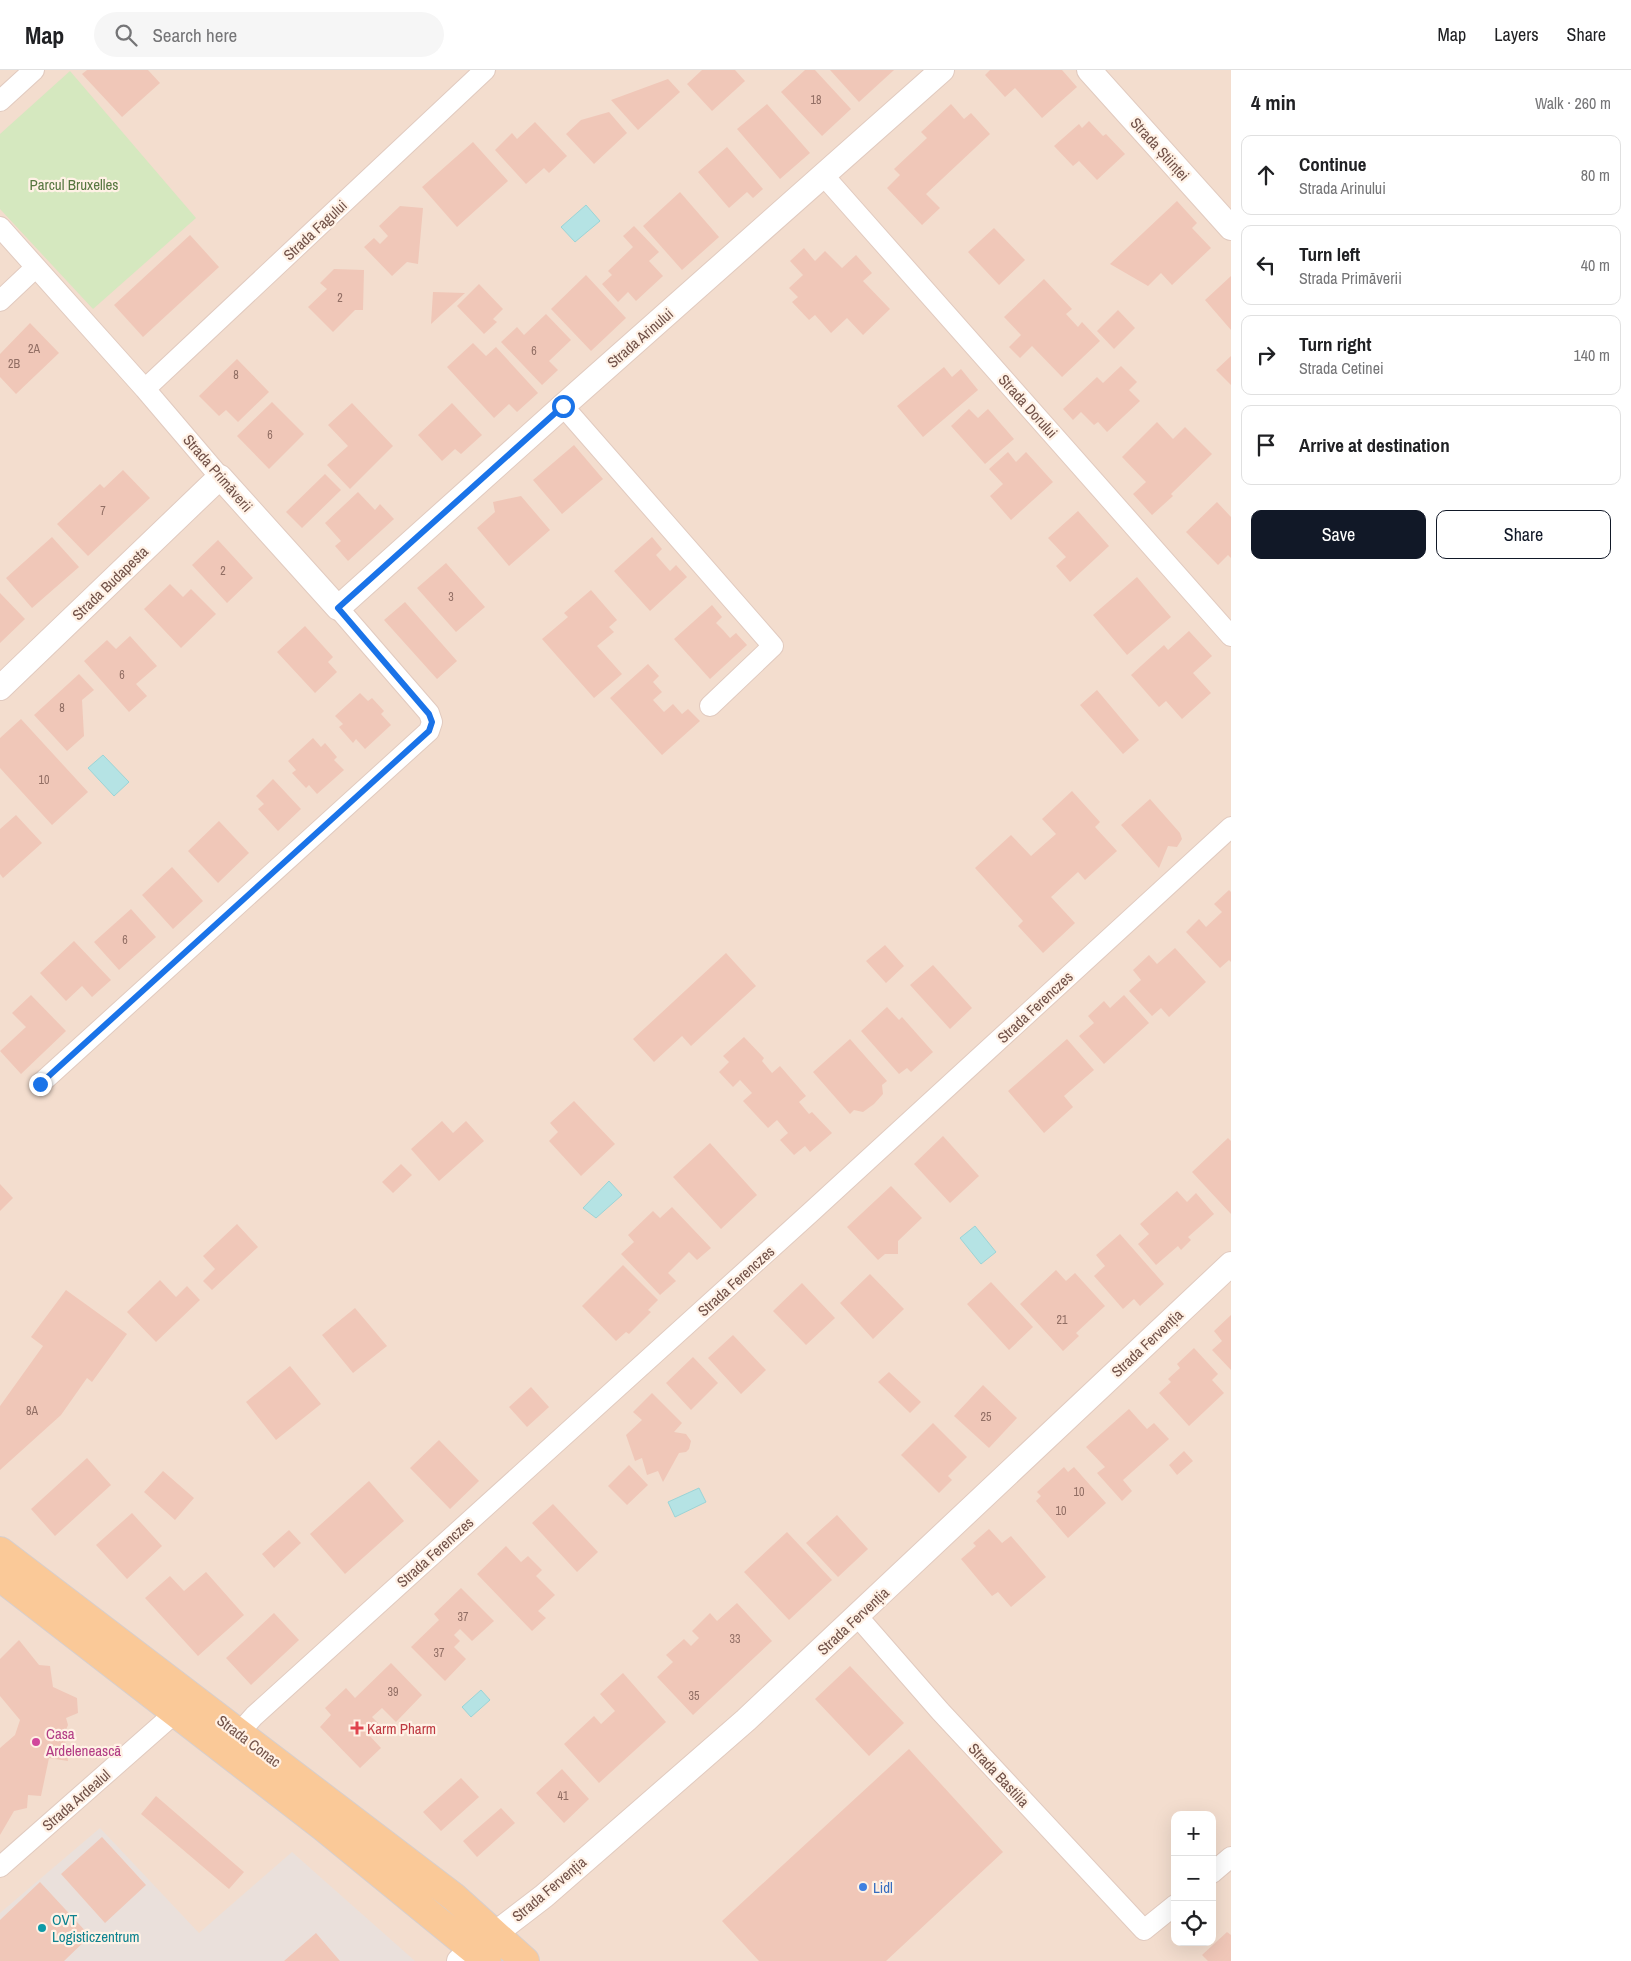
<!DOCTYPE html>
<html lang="en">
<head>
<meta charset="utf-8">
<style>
  :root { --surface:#fff; --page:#f6f6f6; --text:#202124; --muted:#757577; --line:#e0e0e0; --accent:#111827 }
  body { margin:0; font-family:"Archivo Narrow",sans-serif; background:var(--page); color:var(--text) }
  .controls { position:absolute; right:15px; bottom:15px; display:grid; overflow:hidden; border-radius:10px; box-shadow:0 5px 20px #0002 }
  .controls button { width:45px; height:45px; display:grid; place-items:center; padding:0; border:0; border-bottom:1px solid var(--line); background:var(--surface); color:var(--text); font:25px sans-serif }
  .stop { position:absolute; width:15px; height:15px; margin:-11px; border:4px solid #1a73e8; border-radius:50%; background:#fff }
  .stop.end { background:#1a73e8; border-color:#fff; box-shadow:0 1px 5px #0008 }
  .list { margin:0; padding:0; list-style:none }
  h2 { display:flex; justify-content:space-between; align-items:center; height:65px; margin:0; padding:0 20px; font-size:21px }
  h2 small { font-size:16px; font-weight:400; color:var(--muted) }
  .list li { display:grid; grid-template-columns:32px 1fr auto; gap:15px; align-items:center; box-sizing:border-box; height:80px; margin:0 10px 10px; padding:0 10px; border:1px solid var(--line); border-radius:10px }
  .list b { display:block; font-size:19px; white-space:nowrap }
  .list p { margin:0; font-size:16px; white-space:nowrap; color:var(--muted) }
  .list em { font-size:16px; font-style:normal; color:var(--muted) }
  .actions { display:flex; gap:10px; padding:15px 20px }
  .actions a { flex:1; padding:11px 0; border:1px solid var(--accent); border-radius:10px; text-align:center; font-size:18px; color:var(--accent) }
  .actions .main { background:var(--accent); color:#fff }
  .icon { flex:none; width:28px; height:28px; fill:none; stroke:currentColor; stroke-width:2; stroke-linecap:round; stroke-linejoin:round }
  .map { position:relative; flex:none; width:1231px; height:1891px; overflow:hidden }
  header { display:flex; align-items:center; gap:30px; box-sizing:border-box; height:70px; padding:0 25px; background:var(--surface); border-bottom:1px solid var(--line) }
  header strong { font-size:24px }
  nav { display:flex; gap:28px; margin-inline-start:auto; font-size:18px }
  .search { width:350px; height:45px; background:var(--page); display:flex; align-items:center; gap:12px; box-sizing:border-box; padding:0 18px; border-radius:28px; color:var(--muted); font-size:19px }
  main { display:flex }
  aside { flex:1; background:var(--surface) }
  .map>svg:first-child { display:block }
  .residential { fill:#f3ddce; fill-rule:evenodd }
  .industrial { fill:#eae0db }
  .green { fill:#d5e8bf }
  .water { fill:#b5e3e4; stroke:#9bd4d6 }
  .building { fill:#f0c7b8 }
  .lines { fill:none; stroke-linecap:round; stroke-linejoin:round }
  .minor-casing { stroke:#e1cabf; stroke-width:22 }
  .tertiary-casing { stroke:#e1cabf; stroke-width:26 }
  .primary-casing { stroke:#d7cecc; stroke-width:30 }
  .minor { stroke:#fff; stroke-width:20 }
  .tertiary { stroke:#fff; stroke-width:24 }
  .primary { stroke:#fac998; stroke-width:28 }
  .route { stroke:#1a73e8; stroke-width:6 }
  .health-dot { fill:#e0444e; stroke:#fff1e5; stroke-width:2 }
  .hotel-dot { fill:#d1479c; stroke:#fff1e5; stroke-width:2 }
  .shop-dot { fill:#3f7fe0; stroke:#fff1e5; stroke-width:2 }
  .culture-dot { fill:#0f9aa8; stroke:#fff1e5; stroke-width:2 }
  .labels { text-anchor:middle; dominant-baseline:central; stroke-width:4.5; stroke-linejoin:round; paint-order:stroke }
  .number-label { font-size:12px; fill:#916e64 }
  .street-label { font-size:15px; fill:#715148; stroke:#fff1e5 }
  .park-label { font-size:15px; fill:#577740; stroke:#fff1e5 }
  .health-label { font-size:15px; fill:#be3a42; stroke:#fff1e5; text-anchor:start }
  .hotel-label { font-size:15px; fill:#b23c85; stroke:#fff1e5; text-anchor:start }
  .shop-label { font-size:15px; fill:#366cbe; stroke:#fff1e5; text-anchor:start }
  .culture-label { font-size:15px; fill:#0d838f; stroke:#fff1e5; text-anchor:start }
</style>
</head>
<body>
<header>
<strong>Map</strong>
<div class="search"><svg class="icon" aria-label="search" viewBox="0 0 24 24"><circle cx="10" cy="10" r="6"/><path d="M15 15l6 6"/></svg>Search here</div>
<nav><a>Map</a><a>Layers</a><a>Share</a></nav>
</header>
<main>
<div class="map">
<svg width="1231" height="1891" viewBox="0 0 1231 1891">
  <rect width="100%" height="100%" fill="#fbeddf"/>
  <!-- residential -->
  <path class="residential" d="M0,0h1231v1891h-1231zM1175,1745h37v127h-37z"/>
  <!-- industrial -->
  <path class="industrial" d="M100,1758l99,105 93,-81 123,109h-415v-48z"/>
  <!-- green -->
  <path class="green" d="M70,1l126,147 -103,91 -93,-100v-75z"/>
  <!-- water -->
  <path class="water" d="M586,135l14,16 -25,21 -14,-15z
    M103,685l26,27 -15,14 -26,-28z
    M609,1111l13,14 -26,23 -13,-10z
    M975,1156l21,26 -15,12 -21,-26z
    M699,1418l7,14 -31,15 -7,-15z
    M481,1620l9,10 -19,17 -9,-10z"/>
  <!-- building -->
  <path class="building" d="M87,0h61l12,13 -38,34 -40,-43z
    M702,0h33l10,11 -33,30 -25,-27z
    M805,0h10l36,39 -29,27 -41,-44z
    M830,0h64l-35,32z
    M990,0h72l15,17 -35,31 -27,-30 -10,9 -20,-22z
    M668,9l12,13 -42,38 -27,-30z
    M767,34l43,49 -30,26 -43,-50z
    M951,34l13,15 7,-6 19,21 -64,60 14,14 -18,17 -35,-37 13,-13 -6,-6 33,-31 -6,-6z
    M609,42l18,21 -33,31 -28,-30 15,-14z
    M1089,51l14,15 3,-2 19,20 -28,26 -18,-19 -6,5 -19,-20 25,-22 3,4z
    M535,52l32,34 -18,17 -5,-5 -18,16 -31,-34 17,-17 5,6z
    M473,72l35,39 -51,46 -35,-40z
    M727,77l36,42 -10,9 -6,-6 -18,16 -31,-36z
    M680,122l39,45 -37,33 -39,-44z
    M1177,131l20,22 -5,5 19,20 -39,37 -11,-12 -13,13 -38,-22z
    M400,136l23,2 -5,56 -11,-2 -15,14 -28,-29 10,-9 6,6 8,-8 -9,-10z
    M634,156l25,26 -10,9 14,15 -27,25 -8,-9 -10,10 -16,-18 10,-9 -4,-4 25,-24 -10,-11z
    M994,158l31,32 -26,25 -31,-33z
    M190,165l29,32 -76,70 -29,-32z
    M804,178l11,13 10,-10 17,17 14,-13 16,18 -9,8 27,28 -27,26 -16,-17 -16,15 -16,-18 -6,5 -17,-18 6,-5 -9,-9 14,-13 -13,-14z
    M334,199l30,1 -1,40h-8l-22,22 -25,-25 19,-18 -7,-6z
    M586,205l40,43 -35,33 -40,-42z
    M1231,206v54l-26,-30z
    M1044,209l28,30 -6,5 12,13 4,-5 18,19 -38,36 -30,-31 -12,12 -11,-11 12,-12 -17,-18z
    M479,214l24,25 -10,10 4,3 -13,12 -27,-28z
    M433,222l32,1 -34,31z
    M1118,240l17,18 -21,21 -17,-18z
    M546,244l25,26 -22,21 9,9 -16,15 -41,-43 16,-15 7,8z
    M30,253l29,30 -43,41 -16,-17v-23z
    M473,273l13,13 10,-9 42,46 -21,19 -8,-8 -15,14 -47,-51z
    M1231,286v29l-15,-15z
    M237,289l32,33 -31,30 -12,-12 -7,6 -20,-20z
    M1121,296l16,16 -8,8 11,11 -33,31 -9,-10 -4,3 -13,-13 -8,8 -10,-11 34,-32 6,6z
    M944,297l8,10 9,-8 17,21 -55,47 -26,-31z
    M272,332l32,32 -35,35 -32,-33z
    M352,333l41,43 -43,43 -23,-24 21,-19 -20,-21z
    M452,333l30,32 -21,19 -6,-5 -13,12 -24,-26z
    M969,339l9,9 10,-9 26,30 -29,25 -34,-38z
    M1157,352l16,17 12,-12 27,27 -41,40 2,2 -21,19 -19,-21 13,-12 -24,-25z
    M574,375l29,34 -41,35 -29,-34z
    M1008,382l8,10 10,-10 27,30 -42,38 -21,-24 13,-12 -14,-15z
    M123,400l27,28 -62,58 -31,-32 43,-40 4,4z
    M325,404l16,16 -39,38 -16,-16z
    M358,422l17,18 5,-6 14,15 -46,42 -13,-15 6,-5 -16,-18z
    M521,426l29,34 -41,36 -32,-38 18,-16 -2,-10z
    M1217,432l14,15v41l-3,-3 -10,10 -32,-33z
    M1078,441l31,35 -39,36 -14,-16 10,-9 -18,-19z
    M52,467l27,30 -47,41 -26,-30z
    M652,467l10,12 -6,6 14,16 6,-6 11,12 -37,34 -36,-40z
    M218,470l35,38 -26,25 -35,-38z
    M446,493l39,44 -29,25 -39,-44z
    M1137,507l34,40 -44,38 -34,-40z
    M170,514l13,13 8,-8 25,25 -35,34 -37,-39z
    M591,520l26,30 -8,7 5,5 -17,14 25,28 -28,24 -52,-59 26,-22 -4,-4z
    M0,523l25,26 -25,24z
    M405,532l52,59 -20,18 -53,-59z
    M712,535l10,12 -6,6 7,7 7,8 6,-5 11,12 -37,34 -36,-40z
    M305,556l28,31 -5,5 9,10 -22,21 -38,-41z
    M1189,561l23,25 -19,17 18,20 -29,26 -16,-18 -7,6 -28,-32 33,-30 4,5z
    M130,566l27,30 -21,18 11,12 -18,16 -45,-51 23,-21 9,9z
    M648,594l11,12 -6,6 9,10 -9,8 11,12 9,-8 9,10 6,-5 12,12 -38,34 -52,-57z
    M79,604l15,16 -12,10 2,36 -17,15 -33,-36z
    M1097,620l42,50 -16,14 -43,-49z
    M360,623l8,8 4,-3 12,13 -3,3 10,11 -26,24 -9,-10 -3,4 -14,-16 4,-3 -8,-8z
    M21,649l67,73 -36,33 -52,-57v-30z
    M313,668l8,9 4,-4 12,14 -3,3 10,10 -27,24 -8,-9 -3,3 -14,-15 4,-3 -8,-9z
    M273,709l28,30 -23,22 -20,-22 6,-5 -8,-8z
    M1072,721l28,31 -5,5 22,24 -32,29 -7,-8 -27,25 24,26 -32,30 -25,-27 5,-5 -48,-53 36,-33 20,21 25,-22 -14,-15z
    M1150,729l30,34 2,6 -5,8 -9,-1 -9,22 -38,-43z
    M16,745l26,28 -39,35 -3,-4v-45z
    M219,751l30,32 -31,30 -30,-32z
    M172,797l31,34 -30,28 -31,-34z
    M1229,820l2,2v70l-2,-2 -9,8 -34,-36 13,-13 7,8 16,-15 -8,-8z
    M131,839l25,28 -37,33 -25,-28z
    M74,871l37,39 -19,17 -10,-11 -16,15 -26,-28z
    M885,875l19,21 -18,17 -20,-22z
    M1175,878l31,34 -37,35 -8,-9 -9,8 -23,-25 12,-11 -8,-10 16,-15 8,9z
    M726,883l30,33 -65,60 -9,-10 -28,26 -21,-23z
    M933,895l39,43 -22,21 -40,-44z
    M31,925l35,36 -45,43 -21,-23 26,-24 -14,-14z
    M1124,925l25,28 -45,41 -25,-28 15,-13 -6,-7 16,-15 6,7z
    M887,937l12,13 3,-3 31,35 -22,20 -4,-4 -8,6 -38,-43z
    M744,967l20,21 -2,3 10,12 8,-7 26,30 -7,6 10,12 3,-2 20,21 -22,19 -5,-6 -11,9 -14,-15 8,-7 -11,-13 -9,8 -25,-27 9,-8 -12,-13 -7,7 -14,-15 10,-10 -6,-6z
    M850,969l37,42 -5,4 1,9 -9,10 -11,8 -9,-2 -4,4 -37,-42z
    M1067,969l27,31 -30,26 9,11 -29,26 -36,-42z
    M574,1031l41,43 -34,32 -32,-35 9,-9 -8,-9z
    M442,1051l11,12 13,-12 18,20 -45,40 -28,-32z
    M943,1066l36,40 -29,27 -36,-39z
    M1228,1068l3,3v73l-39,-42z
    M710,1073l47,52 -36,34 -48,-52z
    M401,1094l11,11 -19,18 -11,-11z
    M0,1114l13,14 -13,13z
    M891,1116l31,32 -24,23v13h-13l-7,6 -31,-33z
    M1177,1121l10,11 9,-9 18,21 -26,23 3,3 -10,10 -3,-4 -22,19 -18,-21 11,-10 -9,-10z
    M672,1137l39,41 -14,12 -8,-8 -21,21 8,8 -16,14 -39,-41 13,-12 -6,-7 25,-24 7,7z
    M237,1154l21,23 -46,43 -9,-9 12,-12 -12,-13z
    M1120,1164l44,50 -24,22 -6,-7 -11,10 -29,-33 11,-10 -9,-11z
    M623,1195l35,35 -10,10 3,2 -22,22 -3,-2 -10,9 -34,-35z
    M1056,1200l10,11 9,-8 30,33 -29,27 3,3 -16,15 -43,-47z
    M870,1204l34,35 -31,30 -33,-36z
    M160,1210l16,17 11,-11 13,14 -44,42 -29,-30z
    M991,1212l42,45 -24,23 -42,-46z
    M802,1213l33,35 -29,27 -33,-34z
    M66,1220l61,44 -35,48 -5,-4 -26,37 -61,55v-64l43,-60 -12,-9z
    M355,1238l32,38 -34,27 -31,-38z
    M1231,1245v55l-19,-20 10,-9 -8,-10z
    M733,1265l33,35 -25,24 -33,-36z
    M1194,1278l24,26 -6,6 12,13 -35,33 -30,-33 12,-11 -3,-3 12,-11 -3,-4z
    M693,1287l25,26 -27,27 -25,-27z
    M290,1296l31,38 -45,36 -30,-38z
    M889,1302l32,30 -11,11 -32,-31z
    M983,1315l34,33 -28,30 -35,-32z
    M531,1317l18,20 -22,20 -18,-20z
    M652,1323l30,30 -8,9 12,2 5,7 -2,8 -3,3 -7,1 -16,29 -5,-11 -11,4 -5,-17 -7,3 -9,-26 16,-15 -9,-8z
    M1129,1339l18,20 7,-6 15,16 -46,41 9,11 -10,10 -25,-28 8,-6 -19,-20z
    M933,1353l34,34 -19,19 4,4 -13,13 -38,-38z
    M439,1370l40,41 -29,28 -40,-41z
    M1184,1381l9,10 -16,14 -8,-10z
    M87,1388l24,27 -56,51 -24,-27z
    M629,1395l19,20 -21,20 -19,-19z
    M1064,1397l4,5 6,-5 32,36 -38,35 -32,-37 5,-5 -4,-4z
    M163,1401l31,27 -19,22 -31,-28z
    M369,1411l35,40 -59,53 -35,-40z
    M553,1434l45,48 -21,20 -45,-49z
    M132,1443l30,33 -35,33 -31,-34z
    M837,1445l31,34 -30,28 -32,-34z
    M989,1459l13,14 9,-7 35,41 -35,30 -13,-15 -6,4 -31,-37 15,-13 -3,-3z
    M289,1460l12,13 -27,25 -12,-14z
    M787,1462l45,48 -43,40 -45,-48z
    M506,1476l15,16 7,-6 14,14 -6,6 19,19 -17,16 8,7 -14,13 -55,-57z
    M206,1502l38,43 -46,41 -53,-58 25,-22 14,15z
    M461,1518l33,33 -22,20 -12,-12 -6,6 6,6 -6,6 12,12 -21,22 -34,-34 28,-27 -5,-6z
    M737,1533l35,38 -79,74 -36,-38 16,-15 -7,-7 18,-16 7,7 8,-8 -7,-7 18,-18 7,8z
    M274,1543l25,27 -48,45 -25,-27z
    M19,1570l20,25 11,1 3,21 24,11 1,15 -12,5 2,7 -4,9 4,27 -19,-3 -8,38 -13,-1 -1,13 -13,3 -14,24v-87l15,-13 5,-15 -20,-24v-37z
    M391,1593l31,32 -26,27 -14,-14 -10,9 6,6 -11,10 14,15 -21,20 -40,-41 11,-12 -6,-7 21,-20 9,10z
    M850,1596l54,57 -35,33 -54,-57z
    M623,1603l43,49 -67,61 -35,-39 30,-28 7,8 14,-13 -15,-17z
    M909,1679l94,103 -117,109h-127l-37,-40z
    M562,1699l27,30 -25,24 -28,-30z
    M461,1708l18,19 -38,34 -18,-19z
    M156,1726l88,76 -15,17 -88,-75z
    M501,1738l14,15 -38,34 -14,-16z
    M102,1767l44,48 -41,38 -44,-49z
    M40,1812l50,54 -26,25h-64v-41z
    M1227,1862l4,3v26h-23l-6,-6z
    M316,1863l24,28h-56z"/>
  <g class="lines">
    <!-- minor casing -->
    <g class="minor-casing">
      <path id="minor" d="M0,31l34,-31
        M824,106l407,460
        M0,157l145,162 75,88
        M0,231l35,-33
        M145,319l340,-319
        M563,336l210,240 -63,60
        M40,1014l389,-353 3,-9 -3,-9 -91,-105
        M858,1547l82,94 204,219 31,-25
        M239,1663l15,-17 556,-503 421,-386
        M0,1797l175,-154
        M1212,1803l19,-16"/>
    </g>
    <!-- tertiary casing -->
    <g class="tertiary-casing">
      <path id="tertiary" d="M1089,0l142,158
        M0,618l220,-211 118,131 225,-202 379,-336
        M459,1891l85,-65 202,-176 485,-456"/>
    </g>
    <!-- primary casing -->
    <g class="primary-casing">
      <path id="primary" d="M0,1481l454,346 71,64
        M0,1507l323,250 164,134"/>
    </g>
    <!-- minor -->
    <use href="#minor" class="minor"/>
    <!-- tertiary -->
    <use href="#tertiary" class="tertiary"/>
    <!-- primary -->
    <use href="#primary" class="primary"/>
  </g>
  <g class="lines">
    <!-- route -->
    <path class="route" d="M40,1014l389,-353 3,-9 -3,-8 -91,-106 225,-202"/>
  </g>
  <!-- markers -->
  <path class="health-dot" d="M354.5 1650.5h5v5h5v5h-5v5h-5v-5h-5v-5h5z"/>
  <circle class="hotel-dot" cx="36" cy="1672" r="5"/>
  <circle class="shop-dot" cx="863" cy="1817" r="5"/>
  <circle class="culture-dot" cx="42" cy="1858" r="5"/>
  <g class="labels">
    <!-- number labels -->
    <g class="number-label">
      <text x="816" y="30">18</text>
      <text x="340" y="228">2</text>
      <text x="34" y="279">2A</text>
      <text x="534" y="281">6</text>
      <text x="14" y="294">2B</text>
      <text x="236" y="305">8</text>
      <text x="270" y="365">6</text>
      <text x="103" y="441">7</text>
      <text x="223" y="501">2</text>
      <text x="451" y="527">3</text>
      <text x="122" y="605">6</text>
      <text x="62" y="638">8</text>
      <text x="44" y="710">10</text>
      <text x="125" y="870">6</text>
      <text x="1062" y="1250">21</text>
      <text x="32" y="1341">8A</text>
      <text x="986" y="1347">25</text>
      <text x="1079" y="1422">10</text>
      <text x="1061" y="1441">10</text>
      <text x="463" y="1547">37</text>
      <text x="735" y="1569">33</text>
      <text x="439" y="1583">37</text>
      <text x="393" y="1622">39</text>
      <text x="694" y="1626">35</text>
      <text x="563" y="1726">41</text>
    </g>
    <!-- street labels -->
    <g class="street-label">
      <text transform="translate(1160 79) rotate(48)">Strada Științei</text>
      <text transform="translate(315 160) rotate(-43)">Strada Fagului</text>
      <text transform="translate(640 268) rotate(-41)">Strada Arinului</text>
      <text transform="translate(1028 336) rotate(48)">Strada Dorului</text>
      <text transform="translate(218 403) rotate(49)">Strada Primăverii</text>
      <text transform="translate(110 513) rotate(-44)">Strada Budapesta</text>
      <text transform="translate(1035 937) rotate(-43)">Strada Ferenczes</text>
      <text transform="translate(736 1211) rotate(-42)">Strada Ferenczes</text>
      <text transform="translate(1147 1273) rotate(-43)">Strada Fervenția</text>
      <text transform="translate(435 1482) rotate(-42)">Strada Ferenczes</text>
      <text transform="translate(853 1551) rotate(-43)">Strada Fervenția</text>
      <text transform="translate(249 1671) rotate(37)">Strada Conac</text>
      <text transform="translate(999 1705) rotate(47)">Strada Bastilia</text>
      <text transform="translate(76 1730) rotate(-41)">Strada Ardealul</text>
      <text transform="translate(549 1819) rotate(-40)">Strada Fervenția</text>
    </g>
    <!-- park labels -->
    <g class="park-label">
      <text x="74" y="114">Parcul Bruxelles</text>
    </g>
    <!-- health labels -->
    <g class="health-label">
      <text x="367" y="1658">Karm Pharm</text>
    </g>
    <!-- hotel labels -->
    <g class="hotel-label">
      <text x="46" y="1663">Casa<tspan x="46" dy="17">Ardelenească</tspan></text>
    </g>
    <!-- shop labels -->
    <g class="shop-label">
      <text x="873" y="1817">Lidl</text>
    </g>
    <!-- culture labels -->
    <g class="culture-label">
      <text x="52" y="1849">OVT<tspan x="52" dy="17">Logisticzentrum</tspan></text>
    </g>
  </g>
</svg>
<div class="controls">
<button>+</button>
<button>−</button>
<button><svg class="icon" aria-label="locate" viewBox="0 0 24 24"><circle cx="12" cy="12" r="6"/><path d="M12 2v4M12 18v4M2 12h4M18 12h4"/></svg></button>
</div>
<div class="stop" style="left:563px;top:336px"></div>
<div class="stop end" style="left:40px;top:1014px"></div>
</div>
<aside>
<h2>4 min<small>Walk · 260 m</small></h2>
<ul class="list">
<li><svg class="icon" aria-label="ahead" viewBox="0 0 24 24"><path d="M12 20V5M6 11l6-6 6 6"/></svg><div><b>Continue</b><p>Strada Arinului</p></div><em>80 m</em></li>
<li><svg class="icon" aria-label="left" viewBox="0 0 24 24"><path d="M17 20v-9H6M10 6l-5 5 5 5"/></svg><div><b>Turn left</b><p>Strada Primăverii</p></div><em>40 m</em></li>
<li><svg class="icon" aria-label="right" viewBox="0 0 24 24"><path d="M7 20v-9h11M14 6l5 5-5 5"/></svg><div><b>Turn right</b><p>Strada Cetinei</p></div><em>140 m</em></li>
<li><svg class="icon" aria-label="arrive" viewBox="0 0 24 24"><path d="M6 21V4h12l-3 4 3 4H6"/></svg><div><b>Arrive at destination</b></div></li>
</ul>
<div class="actions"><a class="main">Save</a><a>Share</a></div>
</aside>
</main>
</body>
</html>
